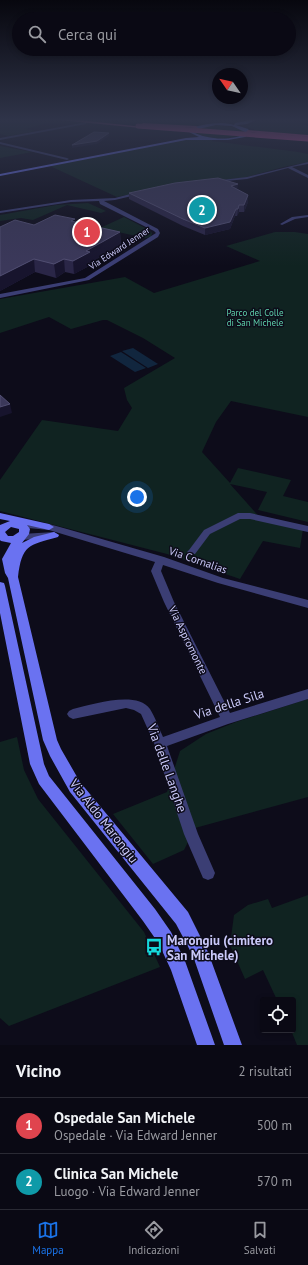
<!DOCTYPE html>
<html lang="it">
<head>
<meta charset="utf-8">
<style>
  :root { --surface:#0a0914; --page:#181722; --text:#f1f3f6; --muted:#999aa0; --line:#2a2a34; --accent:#1a73e8 }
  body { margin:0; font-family:"PT Sans",sans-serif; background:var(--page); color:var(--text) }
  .controls { position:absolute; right:12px; bottom:12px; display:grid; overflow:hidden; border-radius:4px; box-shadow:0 2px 6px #0003 }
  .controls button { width:36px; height:36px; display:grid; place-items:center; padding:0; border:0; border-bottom:1px solid var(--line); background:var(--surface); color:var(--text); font:20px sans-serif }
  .compass { position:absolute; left:212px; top:68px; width:36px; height:36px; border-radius:50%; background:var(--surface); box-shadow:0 2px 6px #0003; rotate:304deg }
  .you { position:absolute; left:137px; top:497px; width:14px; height:14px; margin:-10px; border:3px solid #fff; border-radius:50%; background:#1a73e8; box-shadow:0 0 0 6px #1a73e833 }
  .badge { display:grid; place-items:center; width:26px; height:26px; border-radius:50%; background:var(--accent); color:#fff; font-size:13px; font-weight:700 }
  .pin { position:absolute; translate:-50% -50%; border:2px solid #fff; box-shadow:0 1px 4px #0006 }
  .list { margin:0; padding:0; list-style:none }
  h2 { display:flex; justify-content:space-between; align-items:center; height:52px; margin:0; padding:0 16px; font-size:17px }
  h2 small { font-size:13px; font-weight:400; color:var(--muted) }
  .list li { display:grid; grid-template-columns:26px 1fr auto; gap:12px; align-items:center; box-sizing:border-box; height:56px; padding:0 16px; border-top:1px solid var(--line) }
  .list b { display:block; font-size:15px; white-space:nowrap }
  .list p { margin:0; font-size:13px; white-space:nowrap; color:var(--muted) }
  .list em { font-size:13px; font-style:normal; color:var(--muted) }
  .icon { flex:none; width:22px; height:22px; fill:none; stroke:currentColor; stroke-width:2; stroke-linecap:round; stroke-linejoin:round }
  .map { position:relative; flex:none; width:308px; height:1045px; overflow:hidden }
  .search { position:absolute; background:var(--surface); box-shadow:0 2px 6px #0003; left:12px; right:12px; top:12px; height:44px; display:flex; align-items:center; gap:10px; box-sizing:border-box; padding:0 14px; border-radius:22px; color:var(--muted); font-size:15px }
  .sheet { height:164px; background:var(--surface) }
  nav { display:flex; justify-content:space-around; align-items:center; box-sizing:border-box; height:56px; border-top:1px solid var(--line); background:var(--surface); font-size:11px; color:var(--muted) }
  nav a { display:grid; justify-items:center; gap:2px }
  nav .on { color:var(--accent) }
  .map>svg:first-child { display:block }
  .green { fill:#102321 }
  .water { fill:#11263e }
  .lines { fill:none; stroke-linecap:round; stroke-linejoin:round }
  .street { fill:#3b3e74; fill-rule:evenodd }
  .secondary { fill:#6a72f1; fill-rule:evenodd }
  .highway { fill:#ee51a9; fill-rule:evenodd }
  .highway-bridge { stroke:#ee51a9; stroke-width:5 }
  .wall { fill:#2a2647 }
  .shaded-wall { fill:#17142d }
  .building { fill:#3b385a; stroke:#524f73 }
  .labels { text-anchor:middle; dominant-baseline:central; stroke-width:3; stroke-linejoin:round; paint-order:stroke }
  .far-street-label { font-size:9px; fill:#cbcafa; stroke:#0d0c1a }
  .far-park-label { font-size:9px; fill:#5ed1ab; stroke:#0d0c1a }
  .street-label { font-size:11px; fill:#cbcafa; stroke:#0d0c1a }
  .near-street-label { font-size:13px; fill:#cbcafa; stroke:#0d0c1a }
  .near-poi-label { font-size:13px; font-weight:bold; fill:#cbcafa; stroke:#0d0c1a; text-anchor:start }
</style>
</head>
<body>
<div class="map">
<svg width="308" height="1045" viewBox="0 0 308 1045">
  <rect width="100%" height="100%" fill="#0d0c1a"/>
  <!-- green -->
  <path class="green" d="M0,120l49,2 -23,7 10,2 -28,5 -8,-2z
    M104,120h144l-9,3 -30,1 -21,2z
    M260,120h28l20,6v9l-50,-4 -10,-4 1,-2z
    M215,125l22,3 7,3 -1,2c-12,7 -37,7 -48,-1l2,-4z
    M189,139l24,1 -1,1 86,11 10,2v8l-25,5 -40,11 -51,4 -75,15 -67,-31z
    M0,146l32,6 -32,6z
    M88,203l18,8 -5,2 -34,-8 -34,15 -12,-2 -21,3v-6l56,-10z
    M124,217l25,13 3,3 -1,4 -6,1 -45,-10z
    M275,232h20l13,2v183l-77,-16 -15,21 -14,30 28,31 8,-15 53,12 -8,16 25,6v20l-50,-12 9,-18 -37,-8 33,37 40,8 -3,19 -37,-7 -23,38 -73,-25 -167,-43v-31l42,-60 76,11 14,-23 -5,-8 -3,-12 51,-30 -32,-20 -36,-18h-4l-32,9 -22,-12 -49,16v-34l125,-22 29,16 106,-32 -34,-15z
    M308,699v98l-113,31 -11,22 -31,14 -40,-50 54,-22 13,-41 26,-17 30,-12z
    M17,737l7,33 14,29 106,133 16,35 -151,59 -9,-8v-276z
    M308,895v150h-11l-6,-15h2v-30h-16l-14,-30 -18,9 -15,-34 4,-30 14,-10 20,-6 4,9z"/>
  <!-- water -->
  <path class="water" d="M133,348l25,16 -10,4 -26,-17z
    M121,352l25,16 -11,4 -25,-16z"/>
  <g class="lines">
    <!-- street -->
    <path class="street" d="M87,122l-1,2 -86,16v-2z
      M0,142l67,16 2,1 -2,1 -67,-16z
      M308,162v2l-16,3 16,8v3l-20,-10 -41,11 -32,3 -2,-1 34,-4z
      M142,191l2,2 -29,7 -11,1 54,28 2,4 -2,4 -69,43 -89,18v-4l85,-16 71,-45 -2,-2 -54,-27 -1,-3 -28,1 -71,11v-2l71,-11 44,-2z
      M308,215v2l-13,2 -13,6 -2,-1 12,-7z
      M238,513h12l58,13v6l-58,-13h-10l-30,15 -15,20h-6l-2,-2 2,-2 15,-20z
      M21,522l28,2 18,5 97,28 59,21 85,22v8l-90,-25 -55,-18 -2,6 13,31 56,111 78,-24v10l-80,25 -61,22 31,88 17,39 -2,5 -5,2 -5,-2 -19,-44 -30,-91 -13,-29 -7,-4 -8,-2 -53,11 -4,-2 -2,-3 2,-3 4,-2c19,-4 63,-19 77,0 5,8 9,19 13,28l57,-20 -56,-115 -13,-31 4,-9 -106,-32 -31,-3 -2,-2z
      M54,532l5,3 -2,2 -35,3 -5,-3 5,-3z"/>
    <!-- secondary -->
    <path class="secondary" d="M250,120h6l-9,4 -11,1 12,4 3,4 -6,4 -17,3h-42l-186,36v-2l186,-36 13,-1 -10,-5 2,-4c14,-4 29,-7 43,-3l1,-2zM216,125l16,1 15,7c-15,8 -39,7 -54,-1l1,-2z
      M0,513l49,11 5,3 -5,3 -22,-5 3,4 -1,5 -7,9 12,-6 20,-5 5,3 -1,2c-30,8 -36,8 -40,40l39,163 4,9 19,33 108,130 20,40 34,93h-18l-31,-89 -17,-32 -106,-132 -20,-36 -7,-16 -35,-162 -3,-5 -3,-14 9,-16 -10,-2 -1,-1v-15l10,-4 -10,-2zM11,527l8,2v3l-6,4h-5l-3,-4z
      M0,582l4,1 1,3 39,178 5,12 106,133 16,23 14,29 30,84h-18l-26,-75 -12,-26 -16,-23 -104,-137 -9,-20 -30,-151z"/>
    <!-- highway -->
    <path class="highway" d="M59,120h19l75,8 -2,1z
      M143,123l53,3 2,1 -2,1 -55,-3z
      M248,130l60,5v2l-62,-5z"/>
    <!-- highway-bridge -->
    <path class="highway-bridge" d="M138,126l170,13"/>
  </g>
  <!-- wall -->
  <path class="wall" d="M237,189l11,6v7l-4,10h-5l-2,4h-2l-5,13 -25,6 -22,-9 -54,-27v-6z
    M75,222l45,10 1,13 -30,17v3l-17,9 -9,-2 -9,6 -21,-6 -35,19 34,-66z"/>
  <!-- shaded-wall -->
  <path class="shaded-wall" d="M109,133v3l-12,8 -25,4v-3z
    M238,184l-1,7 -6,-5z
    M248,195v7l-4,10v-7z
    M239,205v7l-2,4 1,-7z
    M236,209l-1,7 -5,13 -25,6v-7z
    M120,232l1,13 -30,17v3l-17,9 -1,-13 13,-10z
    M34,259l1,13 -35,19v-15z
    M64,259l1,13 -9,6 -2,-14z
    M10,404l2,9 -12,4v-10z"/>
  <!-- building -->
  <path class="building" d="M94,132l15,1 -12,8 -25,4z
    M218,178l20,6 -7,2 17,9 -4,10h-5l-1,4h-2l-6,13 -25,6 -22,-9 -54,-26 46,-10z
    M55,215l20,4 -4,2 49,11 -34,19 4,1 -17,9 -9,-2 -10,5 -20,-5 -34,17v-49l15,-7 19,5z
    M0,395l10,9 -10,3z"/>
  <!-- sky -->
  <linearGradient id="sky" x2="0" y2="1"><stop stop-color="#07070e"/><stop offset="0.45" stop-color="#2f3449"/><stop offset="1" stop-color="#2f3449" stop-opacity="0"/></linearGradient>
  <rect width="308" height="266" fill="url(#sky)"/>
  <!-- icons -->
  <defs>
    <g id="bus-bare" transform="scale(1.38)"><path d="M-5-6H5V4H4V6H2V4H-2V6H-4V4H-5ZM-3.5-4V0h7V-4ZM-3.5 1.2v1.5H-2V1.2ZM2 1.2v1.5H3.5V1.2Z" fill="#15d8db" stroke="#0d0c1a" stroke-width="2.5" paint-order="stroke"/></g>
  </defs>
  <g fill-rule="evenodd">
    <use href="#bus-bare" x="154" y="947"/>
  </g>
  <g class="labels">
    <!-- far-street labels -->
    <g class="far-street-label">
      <text transform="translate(119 248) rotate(-33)">Via Edward Jenner</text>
    </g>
    <!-- far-park labels -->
    <g class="far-park-label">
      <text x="255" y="312">Parco del Colle<tspan x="255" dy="10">di San Michele</tspan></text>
    </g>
    <!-- street labels -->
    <g class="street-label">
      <text transform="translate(198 560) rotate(19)">Via Cornalias</text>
      <text transform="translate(188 640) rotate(64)">Via Aspromonte</text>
    </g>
    <!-- near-street labels -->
    <g class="near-street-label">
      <text transform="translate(229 704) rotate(-18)">Via della Sila</text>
      <text transform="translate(167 768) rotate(70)">Via delle Langhe</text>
      <text transform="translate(104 821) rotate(52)">Via Aldo Marongiu</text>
    </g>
    <!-- near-poi labels -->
    <g class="near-poi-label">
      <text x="167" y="940">Marongiu (cimitero<tspan x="167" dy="15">San Michele)</tspan></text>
    </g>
  </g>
</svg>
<div class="controls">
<button><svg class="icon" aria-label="locate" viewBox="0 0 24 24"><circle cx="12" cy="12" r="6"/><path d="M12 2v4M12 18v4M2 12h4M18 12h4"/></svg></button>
</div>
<svg class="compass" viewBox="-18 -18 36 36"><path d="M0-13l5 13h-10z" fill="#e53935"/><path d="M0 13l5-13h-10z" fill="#999aa0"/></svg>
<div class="you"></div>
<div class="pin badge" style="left:87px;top:232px;background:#e0444e">1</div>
<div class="pin badge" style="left:202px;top:210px;background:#0f9aa8">2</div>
<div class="search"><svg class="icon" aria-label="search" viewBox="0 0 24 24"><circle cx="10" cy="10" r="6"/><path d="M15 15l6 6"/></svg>Cerca qui</div>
</div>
<section class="sheet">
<h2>Vicino<small>2 risultati</small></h2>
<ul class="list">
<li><span class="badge" style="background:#e0444e">1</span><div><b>Ospedale San Michele</b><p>Ospedale · Via Edward Jenner</p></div><em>500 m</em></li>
<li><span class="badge" style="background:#0f9aa8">2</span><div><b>Clinica San Michele</b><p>Luogo · Via Edward Jenner</p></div><em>570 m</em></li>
</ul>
</section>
<nav>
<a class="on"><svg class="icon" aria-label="map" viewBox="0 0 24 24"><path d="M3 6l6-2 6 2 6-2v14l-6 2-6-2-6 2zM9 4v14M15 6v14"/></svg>Mappa</a>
<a><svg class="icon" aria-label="directions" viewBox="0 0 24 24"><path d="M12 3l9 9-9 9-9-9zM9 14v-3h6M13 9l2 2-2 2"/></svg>Indicazioni</a>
<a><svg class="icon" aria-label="saved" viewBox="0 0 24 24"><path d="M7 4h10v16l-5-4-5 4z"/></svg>Salvati</a>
</nav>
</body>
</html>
